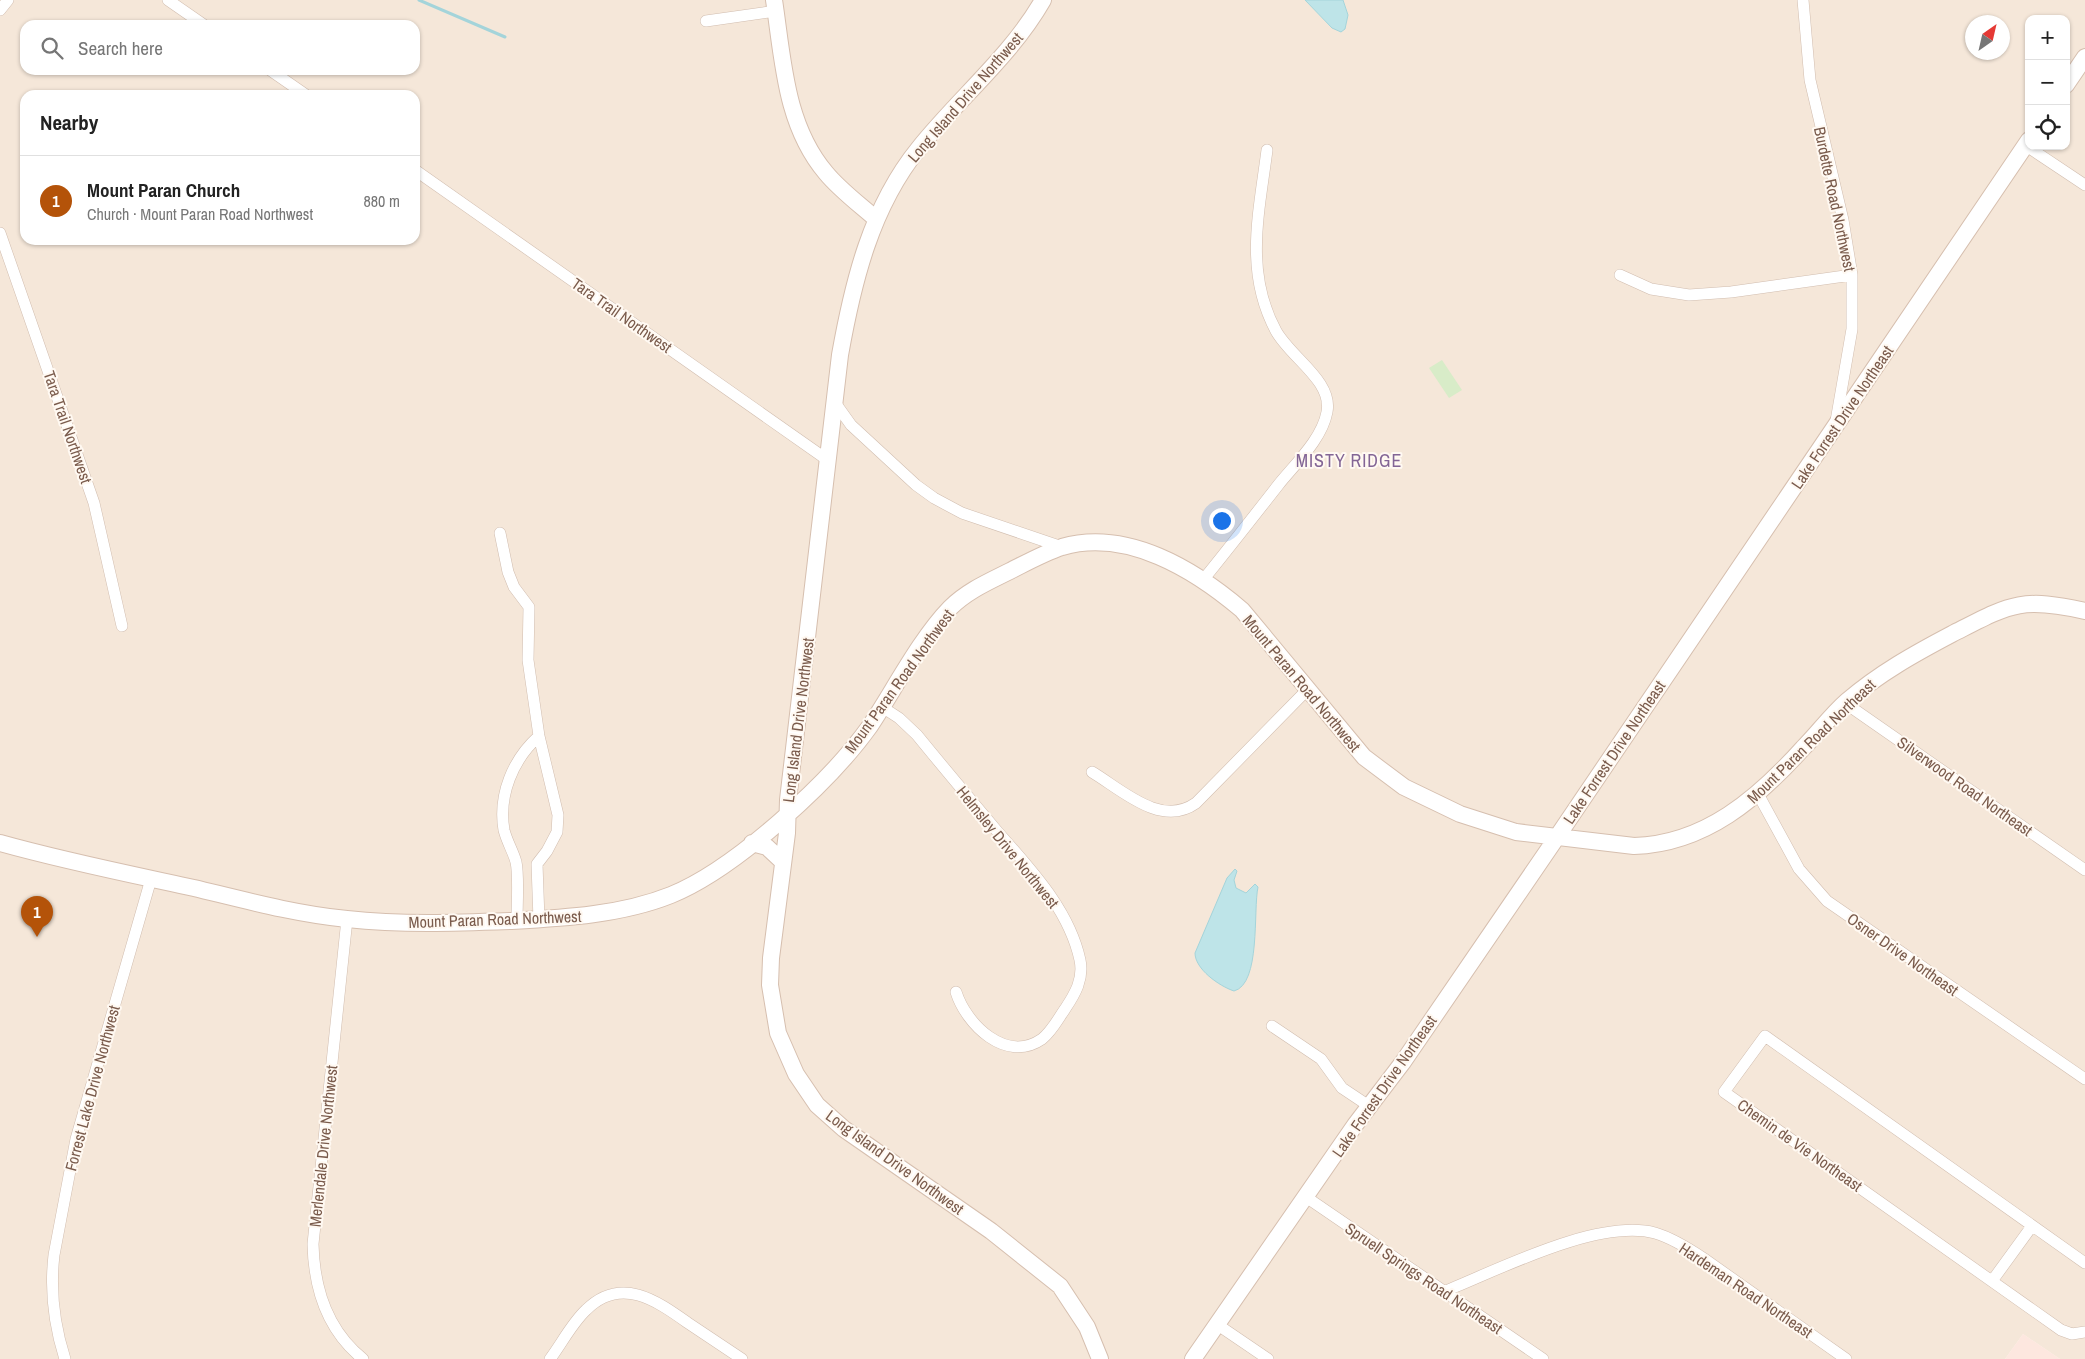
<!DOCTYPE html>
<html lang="en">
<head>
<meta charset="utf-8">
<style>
  :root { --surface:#fff; --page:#f6f6f6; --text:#222; --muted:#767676; --line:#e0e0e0; --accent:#b45309 }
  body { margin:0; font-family:"Archivo Narrow",sans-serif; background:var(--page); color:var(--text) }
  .controls { position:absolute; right:15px; top:15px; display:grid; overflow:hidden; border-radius:10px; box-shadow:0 1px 4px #0004 }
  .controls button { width:45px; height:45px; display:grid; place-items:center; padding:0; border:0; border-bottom:1px solid var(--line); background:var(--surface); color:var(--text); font:25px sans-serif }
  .compass { position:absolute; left:1965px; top:15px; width:45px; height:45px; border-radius:50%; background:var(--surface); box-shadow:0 1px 4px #0004; rotate:34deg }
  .you { position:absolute; left:1221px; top:520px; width:18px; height:18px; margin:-12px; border:4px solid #fff; border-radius:50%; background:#1a73e8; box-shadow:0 0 0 8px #1a73e833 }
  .badge { display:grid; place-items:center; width:32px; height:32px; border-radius:50%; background:var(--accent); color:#fff; font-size:16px; font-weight:700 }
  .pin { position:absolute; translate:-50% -41px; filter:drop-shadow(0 1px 2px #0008) }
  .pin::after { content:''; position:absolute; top:26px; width:18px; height:15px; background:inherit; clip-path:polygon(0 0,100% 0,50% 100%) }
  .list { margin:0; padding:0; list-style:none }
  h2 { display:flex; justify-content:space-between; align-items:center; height:65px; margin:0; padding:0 20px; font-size:21px }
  h2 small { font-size:16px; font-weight:400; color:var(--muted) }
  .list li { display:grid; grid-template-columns:32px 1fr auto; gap:15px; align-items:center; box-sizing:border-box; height:90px; padding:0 20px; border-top:1px solid var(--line) }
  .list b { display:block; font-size:19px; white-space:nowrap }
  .list p { margin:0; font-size:16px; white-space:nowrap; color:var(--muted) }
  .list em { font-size:16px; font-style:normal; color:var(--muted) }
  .icon { flex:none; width:28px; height:28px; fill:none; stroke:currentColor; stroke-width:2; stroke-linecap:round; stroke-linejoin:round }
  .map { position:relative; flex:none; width:2085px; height:1359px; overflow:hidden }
  .search { position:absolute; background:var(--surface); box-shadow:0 1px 4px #0004; left:20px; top:20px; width:400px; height:55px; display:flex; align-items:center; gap:12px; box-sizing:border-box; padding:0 18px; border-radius:15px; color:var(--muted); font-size:19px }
  .panel { position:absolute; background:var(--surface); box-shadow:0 1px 4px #0004; left:20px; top:90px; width:400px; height:155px; border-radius:15px }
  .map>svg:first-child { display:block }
  .residential { fill:#f5e7d9; fill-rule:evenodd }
  .commercial { fill:#fde7df }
  .green { fill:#d8ecc8 }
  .water { fill:#bee4e8; stroke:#a4d4da }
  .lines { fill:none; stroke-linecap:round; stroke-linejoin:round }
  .stream { stroke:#a4d4da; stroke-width:3 }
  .street-casing { stroke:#d1bdaf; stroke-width:12 }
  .secondary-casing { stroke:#d6bfaf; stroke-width:18 }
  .street { stroke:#fff; stroke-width:11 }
  .secondary { stroke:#fff; stroke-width:16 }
  .labels { text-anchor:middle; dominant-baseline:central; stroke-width:4; stroke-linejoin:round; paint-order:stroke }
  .street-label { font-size:16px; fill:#7a5b4c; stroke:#fff9f2 }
  .neighbourhood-label { font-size:18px; letter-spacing:1px; fill:#836595; stroke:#fff9f2 }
</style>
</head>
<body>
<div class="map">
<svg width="2085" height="1359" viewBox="0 0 2085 1359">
  <rect width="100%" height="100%" fill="#fdf5eb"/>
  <!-- residential -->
  <path class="residential" d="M0,0h1305l27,28 13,1 3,-14 -5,-15h742v1359h-25l-37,-25 -18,25h-2005zM2029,19h37v127h-37zM1972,22h30v30h-30zM25,25h390v45h-390zM25,95h390v145h-390z"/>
  <!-- commercial -->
  <path class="commercial" d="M2023,1334l37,25h-55z"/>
  <!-- green -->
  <path class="green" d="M1442,360l20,30 -13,8 -20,-30z"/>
  <!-- water -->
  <path class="water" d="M1305,0h38l5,15 -3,14 -4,3 -9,-4z
    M1235,869l2,2 -3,9 2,8 10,5 9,-9 3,3c-5,23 3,97 -24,104 -15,-5 -39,-22 -39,-38l32,-75z"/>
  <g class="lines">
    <!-- stream -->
    <path class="stream" d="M419,0l86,37"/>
    <!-- street casing -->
    <g class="street-casing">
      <path id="street" d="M168,0l36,25
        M1803,0l7,80 33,140 9,55v54l-16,92
        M0,10l8,-10
        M706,21l70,-10
        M270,70l36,25
        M2025,145l60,40
        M415,170l414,291
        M0,233l94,270 28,123
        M1620,275l31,14 38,6 42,-3 121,-17
        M836,404l15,21 65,60 18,13 28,15 100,34
        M500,533l8,39 6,15 15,20 -1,53 11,76 19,79 -1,17 -10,19 -10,13 2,56
        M1203,580c26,-32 51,-64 76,-96 17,-21 43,-45 48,-72 6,-31 -36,-54 -51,-81 -32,-59 -17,-118 -9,-181
        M1845,703l240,167
        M882,707l17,11 18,17c26,32 53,64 80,96 33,38 72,78 83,129 4,19 -5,34 -15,49 -7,10 -13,22 -23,30 -36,25 -76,-15 -86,-47
        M1092,772c30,18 69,56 104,31l111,-113
        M1758,794l41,75 28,32 258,178
        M347,919l-34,325c1,44 14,86 50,115
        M517,920c0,-14 2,-45 -1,-58 -3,-11 -9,-20 -12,-32 -6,-35 9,-71 35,-94
        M1272,1026l49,33 21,29 27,18
        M1306,1197l237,162
        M2085,1263l-320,-227 -41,56 337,238 11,4 13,-2
        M1992,1281l40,-55
        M1443,1292c55,-22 155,-74 212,-59 17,5 33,15 48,25l143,101
        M1218,1325l50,34
        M65,1359c-11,-34 -15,-69 -11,-104l22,-116 75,-260
        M550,1359c12,-16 22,-36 36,-49 35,-35 71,-9 102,13 18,12 36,24 54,36"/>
    </g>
    <!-- secondary casing -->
    <g class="secondary-casing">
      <path id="secondary" d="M774,0c9,59 11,125 52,173 14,17 33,31 50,46
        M1043,0c-32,56 -84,98 -124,148 -48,59 -66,134 -79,207l-52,445 -1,33 -16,125 -1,27 8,48 18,41 21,31 27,24 147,102 69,55 27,41 13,32
        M2066,85l19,-28
        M0,843c64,18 129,31 194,45 50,12 101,26 153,31 54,6 109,4 163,2 54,-3 111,-6 161,-26 64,-26 159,-113 199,-169 24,-36 50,-87 80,-118 17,-17 38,-26 60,-37 16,-8 34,-18 52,-24 65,-19 133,23 180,63l122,147 40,30 56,27 56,18 118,14c71,-2 124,-48 169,-98 15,-15 28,-33 44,-47 33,-28 67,-47 105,-67 57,-29 68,-38 133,-23
        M752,843l15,4 16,15
        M1193,1359l162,-234 48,-63 154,-225 472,-697"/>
    </g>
    <!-- street -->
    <use href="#street" class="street"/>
    <!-- secondary -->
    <use href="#secondary" class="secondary"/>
  </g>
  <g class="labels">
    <!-- street labels -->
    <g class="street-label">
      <text transform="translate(965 97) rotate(-49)">Long Island Drive Northwest</text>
      <text transform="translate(1835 199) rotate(78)">Burdette Road Northwest</text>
      <text transform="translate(622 315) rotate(35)">Tara Trail Northwest</text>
      <text transform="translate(1842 417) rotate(-56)">Lake Forrest Drive Northeast</text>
      <text transform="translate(68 427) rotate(71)">Tara Trail Northwest</text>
      <text transform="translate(899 681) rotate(-54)">Mount Paran Road Northwest</text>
      <text transform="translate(1302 683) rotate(50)">Mount Paran Road Northwest</text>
      <text transform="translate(798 720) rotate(-83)">Long Island Drive Northwest</text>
      <text transform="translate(1811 741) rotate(-44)">Mount Paran Road Northeast</text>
      <text transform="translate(1614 752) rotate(-56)">Lake Forrest Drive Northeast</text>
      <text transform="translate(1965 786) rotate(35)">Silverwood Road Northeast</text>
      <text transform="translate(1008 847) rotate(51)">Helmsley Drive Northwest</text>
      <text transform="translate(495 919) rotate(-2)">Mount Paran Road Northwest</text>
      <text transform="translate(1903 954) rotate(35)">Osner Drive Northeast</text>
      <text transform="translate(1384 1086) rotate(-55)">Lake Forrest Drive Northeast</text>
      <text transform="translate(92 1088) rotate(-75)">Forrest Lake Drive Northwest</text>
      <text transform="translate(1800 1145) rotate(35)">Chemin de Vie Northeast</text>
      <text transform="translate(323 1146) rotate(-84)">Merlendale Drive Northwest</text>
      <text transform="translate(895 1162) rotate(36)">Long Island Drive Northwest</text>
      <text transform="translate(1424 1278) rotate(34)">Spruell Springs Road Northeast</text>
      <text transform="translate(1746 1290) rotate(34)">Hardeman Road Northeast</text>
    </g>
    <!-- neighbourhood labels -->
    <g class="neighbourhood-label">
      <text x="1349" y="460">MISTY RIDGE</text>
    </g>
  </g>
</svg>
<div class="controls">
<button>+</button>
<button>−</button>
<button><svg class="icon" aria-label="locate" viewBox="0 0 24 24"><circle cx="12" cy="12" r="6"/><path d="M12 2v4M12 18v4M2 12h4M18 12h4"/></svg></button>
</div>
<svg class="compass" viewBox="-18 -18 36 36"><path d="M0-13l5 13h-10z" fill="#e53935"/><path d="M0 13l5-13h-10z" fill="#767676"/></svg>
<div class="you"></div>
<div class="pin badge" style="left:37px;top:937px">1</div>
<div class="search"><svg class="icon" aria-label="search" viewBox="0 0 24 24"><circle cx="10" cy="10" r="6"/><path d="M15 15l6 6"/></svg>Search here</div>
<section class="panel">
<h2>Nearby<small></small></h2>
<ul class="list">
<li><span class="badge">1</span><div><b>Mount Paran Church</b><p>Church · Mount Paran Road Northwest</p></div><em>880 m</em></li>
</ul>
</section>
</div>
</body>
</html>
